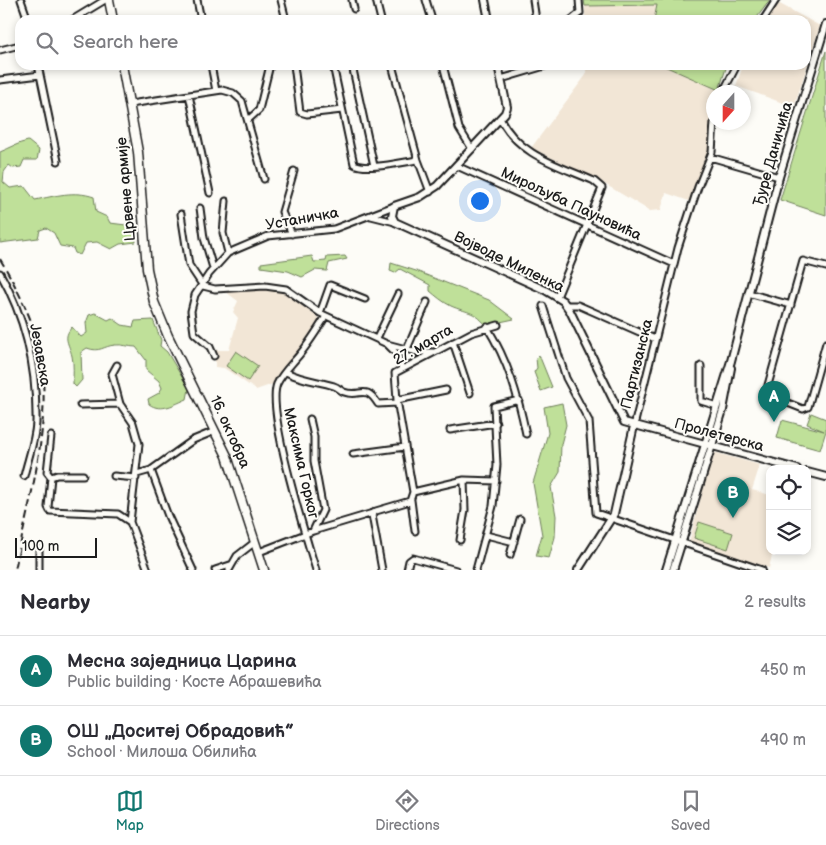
<!DOCTYPE html>
<html lang="en">
<head>
<meta charset="utf-8">
<style>
  :root { --surface:#fff; --page:#f7f7f7; --text:#2b2b33; --muted:#7c7c81; --line:#e1e1e2; --accent:#0f766e }
  body { margin:0; font-family:"Balsamiq Sans",sans-serif; background:var(--page); color:var(--text) }
  .controls { position:absolute; right:15px; bottom:15px; display:grid; overflow:hidden; border-radius:10px; box-shadow:0 2px 8px #0003 }
  .controls button { width:45px; height:45px; display:grid; place-items:center; padding:0; border:0; border-bottom:1px solid var(--line); background:var(--surface); color:var(--text); font:25px sans-serif }
  .compass { position:absolute; left:706px; top:85px; width:45px; height:45px; border-radius:50%; background:var(--surface); box-shadow:0 2px 8px #0003; rotate:201deg }
  .scale { position:absolute; left:15px; bottom:12px; width:82px; box-sizing:border-box; padding-left:5px; border:2px solid #1c1c1c; border-top:0; font-size:14px; line-height:18px; white-space:nowrap; color:#1c1c1c; -webkit-text-stroke:4px #fdfcf7; paint-order:stroke }
  .you { position:absolute; left:479px; top:200px; width:18px; height:18px; margin:-12px; border:4px solid #fff; border-radius:50%; background:#1a73e8; box-shadow:0 0 0 8px #1a73e833 }
  .badge { display:grid; place-items:center; width:32px; height:32px; border-radius:50%; background:var(--accent); color:#fff; font-size:16px; font-weight:700 }
  .pin { position:absolute; translate:-50% -41px; filter:drop-shadow(0 1px 2px #0008) }
  .pin::after { content:''; position:absolute; top:26px; width:18px; height:15px; background:inherit; clip-path:polygon(0 0,100% 0,50% 100%) }
  .list { margin:0; padding:0; list-style:none }
  h2 { display:flex; justify-content:space-between; align-items:center; height:65px; margin:0; padding:0 20px; font-size:21px }
  h2 small { font-size:16px; font-weight:400; color:var(--muted) }
  .list li { display:grid; grid-template-columns:32px 1fr auto; gap:15px; align-items:center; box-sizing:border-box; height:70px; padding:0 20px; border-top:1px solid var(--line) }
  .list b { display:block; font-size:19px; white-space:nowrap }
  .list p { margin:0; font-size:16px; white-space:nowrap; color:var(--muted) }
  .list em { font-size:16px; font-style:normal; color:var(--muted) }
  .icon { flex:none; width:28px; height:28px; fill:none; stroke:currentColor; stroke-width:2; stroke-linecap:round; stroke-linejoin:round }
  .map { position:relative; flex:none; width:826px; height:570px; overflow:hidden }
  .search { position:absolute; background:var(--surface); box-shadow:0 2px 8px #0003; left:15px; right:15px; top:15px; height:55px; display:flex; align-items:center; gap:12px; box-sizing:border-box; padding:0 18px; border-radius:15px; color:var(--muted); font-size:19px }
  .sheet { height:205px; background:var(--surface) }
  nav { display:flex; justify-content:space-around; align-items:center; box-sizing:border-box; height:70px; border-top:1px solid var(--line); background:var(--surface); font-size:14px; color:var(--muted) }
  nav a { display:grid; justify-items:center; gap:2px }
  nav .on { color:var(--accent) }
  .map>svg:first-child { display:block }
  .built { fill:#f2e6d6 }
  .green { fill:#bfe099; stroke:#6e7e5a }
  .lines { fill:none; stroke-linecap:round; stroke-linejoin:round }
  .minor-casing { stroke:#1c1c1c; stroke-width:9 }
  .tertiary-casing { stroke:#1c1c1c; stroke-width:10 }
  .secondary-casing { stroke:#1c1c1c; stroke-width:11 }
  .minor { stroke:#fdfcf7; stroke-width:5 }
  .tertiary { stroke:#fdfcf7; stroke-width:6 }
  .secondary { stroke:#fdfcf7; stroke-width:8 }
  .rail { stroke:#1c1c1c; stroke-width:2; stroke-dasharray:8 4; stroke-linecap:butt }
  .labels { text-anchor:middle; dominant-baseline:central; stroke-width:4; stroke-linejoin:round; paint-order:stroke }
  .street-label { font-size:15px; fill:#1c1c1c; stroke:#fdfcf7 }
</style>
</head>
<body>
<div class="map">
<svg width="826" height="570" viewBox="0 0 826 570">
  <rect width="100%" height="100%" fill="#fdfcf7"/>
  <filter id="ink" filterUnits="userSpaceOnUse"><feTurbulence type="fractalNoise" baseFrequency=".02" numOctaves="2"/><feDisplacementMap in="SourceGraphic" scale="10" xChannelSelector="R" yChannelSelector="G"/><feConvolveMatrix kernelMatrix="1 2 1 2 8 2 1 2 1" color-interpolation-filters="sRGB"/></filter>
  <g filter="url(#ink)">
    <!-- built -->
    <path class="built" d="M778,3l42,23 -26,81 -58,-21 7,-21h63v-45h-38z
      M657,5l-3,15h-69v-14z
      M586,65h76l57,25 -1,2h-4l-5,57 -20,52 -23,-8 -5,17 -11,1 -47,-28 -72,-35 55,-73z
      M260,289l20,2 9,4 32,25 -12,20 -36,44 -17,6 -32,-22 -9,-1v-17h14l9,-32 -5,-6 5,-11 -12,-9z
      M713,452l47,13 -8,25 18,5v56h3l-4,17 -80,-26z"/>
    <!-- green -->
    <path class="green" d="M584,0h186l-15,20h-101l3,-15 -72,1z
      M826,51v164l-46,-15z
      M662,65h65l-8,25z
      M28,141l11,9 -2,10h-13l-3,7 -8,1 -4,-3 -5,7 -1,10 7,6 14,-2 11,14c20,-4 39,-10 59,-3l2,15 11,5 3,6 24,3 2,16 -16,2 -9,5 -14,-7 -11,1 -6,12 -5,-2 -2,-5 -13,-2 -6,-13 -8,-5 -6,2 -2,8 -38,5v-91c10,-4 18,-9 28,-11z
      M312,256l2,6 12,-1 1,-4 18,-1 2,3 -18,4 -2,8 -12,-1 -13,7 -14,-6 -27,-4v-4z
      M391,263l25,8 73,29 25,19 -28,6c-13,-15 -19,-12 -35,-19 -8,-4 -15,-10 -21,-15v-6l-30,-16 -5,4 -5,-2z
      M95,313l13,7 4,-2 10,7 11,2 2,-6 18,-1 8,20 -1,6 7,6 22,37 -2,10c-12,5 -26,14 -38,5l-1,-5 11,-6 3,-5 -3,-7 -13,-11v-10l-10,-13c-7,0 -14,-3 -21,-2 -12,1 -15,8 -28,3l-6,4 1,28 -6,7 -3,-3c0,-9 1,-20 -1,-28 -3,-13 -10,-18 0,-29l9,10 6,-4 -1,-10 3,-8z
      M236,351l22,15 -10,15 -22,-15z
      M539,355l13,32 -11,4 -7,-19 3,-4 -1,-10z
      M562,403l4,22 -5,19 -1,28 -9,15 5,29 -1,21 -6,21 -13,-2 6,-21 -9,-52 15,-50 -4,-26z
      M811,413l15,6v12l-6,19 -43,-12 5,-18 42,11 -17,-7z
      M699,522l34,11 -5,16 -34,-11z"/>
    <g class="lines">
      <!-- minor casing -->
      <g class="minor-casing">
        <path id="minor" d="M21,0l7,20
          M197,0l4,20
          M281,0l5,20
          M352,0l2,9
          M376,0l5,20
          M426,0l6,20
          M533,0l3,20
          M72,20l33,-20
          M571,20l9,-7 -1,-13
          M763,20l13,-20
          M0,50l20,-5
          M38,65l20,96
          M211,65l5,26
          M294,65l6,47 7,2 35,-4
          M333,65l21,99c13,7 48,-2 64,-4
          M352,65l22,101
          M392,65l26,95 12,32
          M443,65l16,63 13,21
          M501,79l47,-14
          M0,80l40,-5
          M723,92l14,-27
          M189,95l21,98
          M130,104l92,-14 11,3 9,8 22,78
          M500,118c19,38 58,47 94,63l8,7 -45,109
          M248,120l11,-10 11,-45
          M710,157l69,20
          M457,166l217,98
          M226,201l-3,32 5,20
          M200,208l4,30 9,30
          M181,214l8,51 14,21 12,3 50,-3 21,3 34,24 67,31 10,10 5,15
          M371,216l24,6
          M292,234l-10,-22 12,-41
          M0,273c26,46 37,98 36,150 -1,18 -8,36 -12,53
          M748,293l43,12
          M566,305h12l77,34
          M543,306l23,72 23,43 7,92 166,57
          M320,313l10,-28 35,14
          M487,327c21,34 31,68 39,107
          M377,338l21,-44
          M453,342l17,51
          M387,344l30,8h16
          M407,349l20,-47
          M214,356l-4,-9 -16,-14 -3,-22 4,-16 14,-21 19,-21 40,-17 66,-7 60,-23
          M117,365l-5,9 8,30
          M701,366v35l16,5
          M286,372c15,8 32,9 48,14 4,1 7,5 10,6 17,6 21,-9 34,12l19,-1
          M768,385l35,-124 23,6
          M775,398l28,11 5,-2 18,-64
          M397,400l49,-10
          M80,405l40,-1 13,19 6,21 -9,78 18,48
          M310,419l4,18v24l9,49 -10,21
          M634,426l44,-178 20,-61 14,-35 2,-30
          M450,430l46,-7
          M51,436l-4,36 4,5
          M353,454l52,-7
          M151,470l17,46 25,54
          M137,474l14,-4 42,-30 22,-9
          M83,475h-26l-6,2 -3,30 2,4 68,3 12,8
          M114,476l22,2
          M413,492l51,-12 32,1
          M411,500l4,31
          M486,535l28,7
          M460,540l5,-30 -1,-30
          M39,548v22
          M259,552l54,-21 60,-18
          M510,555l10,-36
          M215,570l15,-5
          M229,570l8,-14 18,-14
          M316,570c-10,-33 -50,-159 -39,-186 5,-11 15,-20 23,-30 10,-12 18,-25 26,-38
          M382,570l-10,-55 4,-4 34,-10 3,-9 -16,-92 -2,-27 76,-40 27,-8
          M407,570l2,-9 4,-3 43,12
          M476,570l17,-64 4,-41 -3,-59 25,-6"/>
      </g>
      <!-- tertiary casing -->
      <g class="tertiary-casing">
        <path id="tertiary" d="M485,0l4,20
          M498,65l9,42 -2,6 -68,73 -17,11 -26,9 -2,10 3,6 150,68 18,11 7,10 54,111 173,47
          M807,472l19,5
          M578,570l36,-56 20,-88
          M666,570l65,-209 48,-184 47,-153
          M673,570l50,-160 8,-42"/>
      </g>
      <!-- secondary casing -->
      <g class="secondary-casing">
        <path id="secondary" d="M109,0l4,20
          M122,65l16,87 9,117 7,33 14,34 59,120 37,114"/>
      </g>
      <!-- minor -->
      <use href="#minor" class="minor"/>
      <!-- tertiary -->
      <use href="#tertiary" class="tertiary"/>
      <!-- secondary -->
      <use href="#secondary" class="secondary"/>
      <!-- rail -->
      <path class="rail" d="M0,259c11,18 21,38 29,57 33,82 2,172 -14,254"/>
    </g>
  </g>
  <g class="labels">
    <!-- street labels -->
    <g class="street-label">
      <text transform="translate(773 154) rotate(-74)">Ђуре Даничића</text>
      <text transform="translate(126 189) rotate(-95)">Црвене армије</text>
      <text transform="translate(571 204) rotate(25)">Мирољуба Пауновића</text>
      <text transform="translate(302 219) rotate(-10)">Устаничка</text>
      <text transform="translate(509 262) rotate(26)">Војводе Миленка</text>
      <text transform="translate(423 345) rotate(-30)">27. марта</text>
      <text transform="translate(40 355) rotate(80)">Језавска</text>
      <text transform="translate(637 364) rotate(-76)">Партизанска</text>
      <text transform="translate(230 432) rotate(66)">16. октобра</text>
      <text transform="translate(719 435) rotate(15)">Пролетерска</text>
      <text transform="translate(301 463) rotate(77)">Максима Горког</text>
    </g>
  </g>
</svg>
<div class="controls">
<button><svg class="icon" aria-label="locate" viewBox="0 0 24 24"><circle cx="12" cy="12" r="6"/><path d="M12 2v4M12 18v4M2 12h4M18 12h4"/></svg></button>
<button><svg class="icon" aria-label="layers" viewBox="0 0 24 24"><path d="M12 4l9 5-9 5-9-5zM3 14l9 5 9-5"/></svg></button>
</div>
<svg class="compass" viewBox="-18 -18 36 36"><path d="M0-13l5 13h-10z" fill="#e53935"/><path d="M0 13l5-13h-10z" fill="#7c7c81"/></svg>
<div class="scale">100 m</div>
<div class="you"></div>
<div class="pin badge" style="left:774px;top:422px">A</div>
<div class="pin badge" style="left:733px;top:518px">B</div>
<div class="search"><svg class="icon" aria-label="search" viewBox="0 0 24 24"><circle cx="10" cy="10" r="6"/><path d="M15 15l6 6"/></svg>Search here</div>
</div>
<section class="sheet">
<h2>Nearby<small>2 results</small></h2>
<ul class="list">
<li><span class="badge">A</span><div><b>Месна заједница Царина</b><p>Public building · Косте Абрашевића</p></div><em>450 m</em></li>
<li><span class="badge">B</span><div><b>ОШ „Доситеј Обрадовић”</b><p>School · Милоша Обилића</p></div><em>490 m</em></li>
</ul>
</section>
<nav>
<a class="on"><svg class="icon" aria-label="map" viewBox="0 0 24 24"><path d="M3 6l6-2 6 2 6-2v14l-6 2-6-2-6 2zM9 4v14M15 6v14"/></svg>Map</a>
<a><svg class="icon" aria-label="directions" viewBox="0 0 24 24"><path d="M12 3l9 9-9 9-9-9zM9 14v-3h6M13 9l2 2-2 2"/></svg>Directions</a>
<a><svg class="icon" aria-label="saved" viewBox="0 0 24 24"><path d="M7 4h10v16l-5-4-5 4z"/></svg>Saved</a>
</nav>
</body>
</html>
